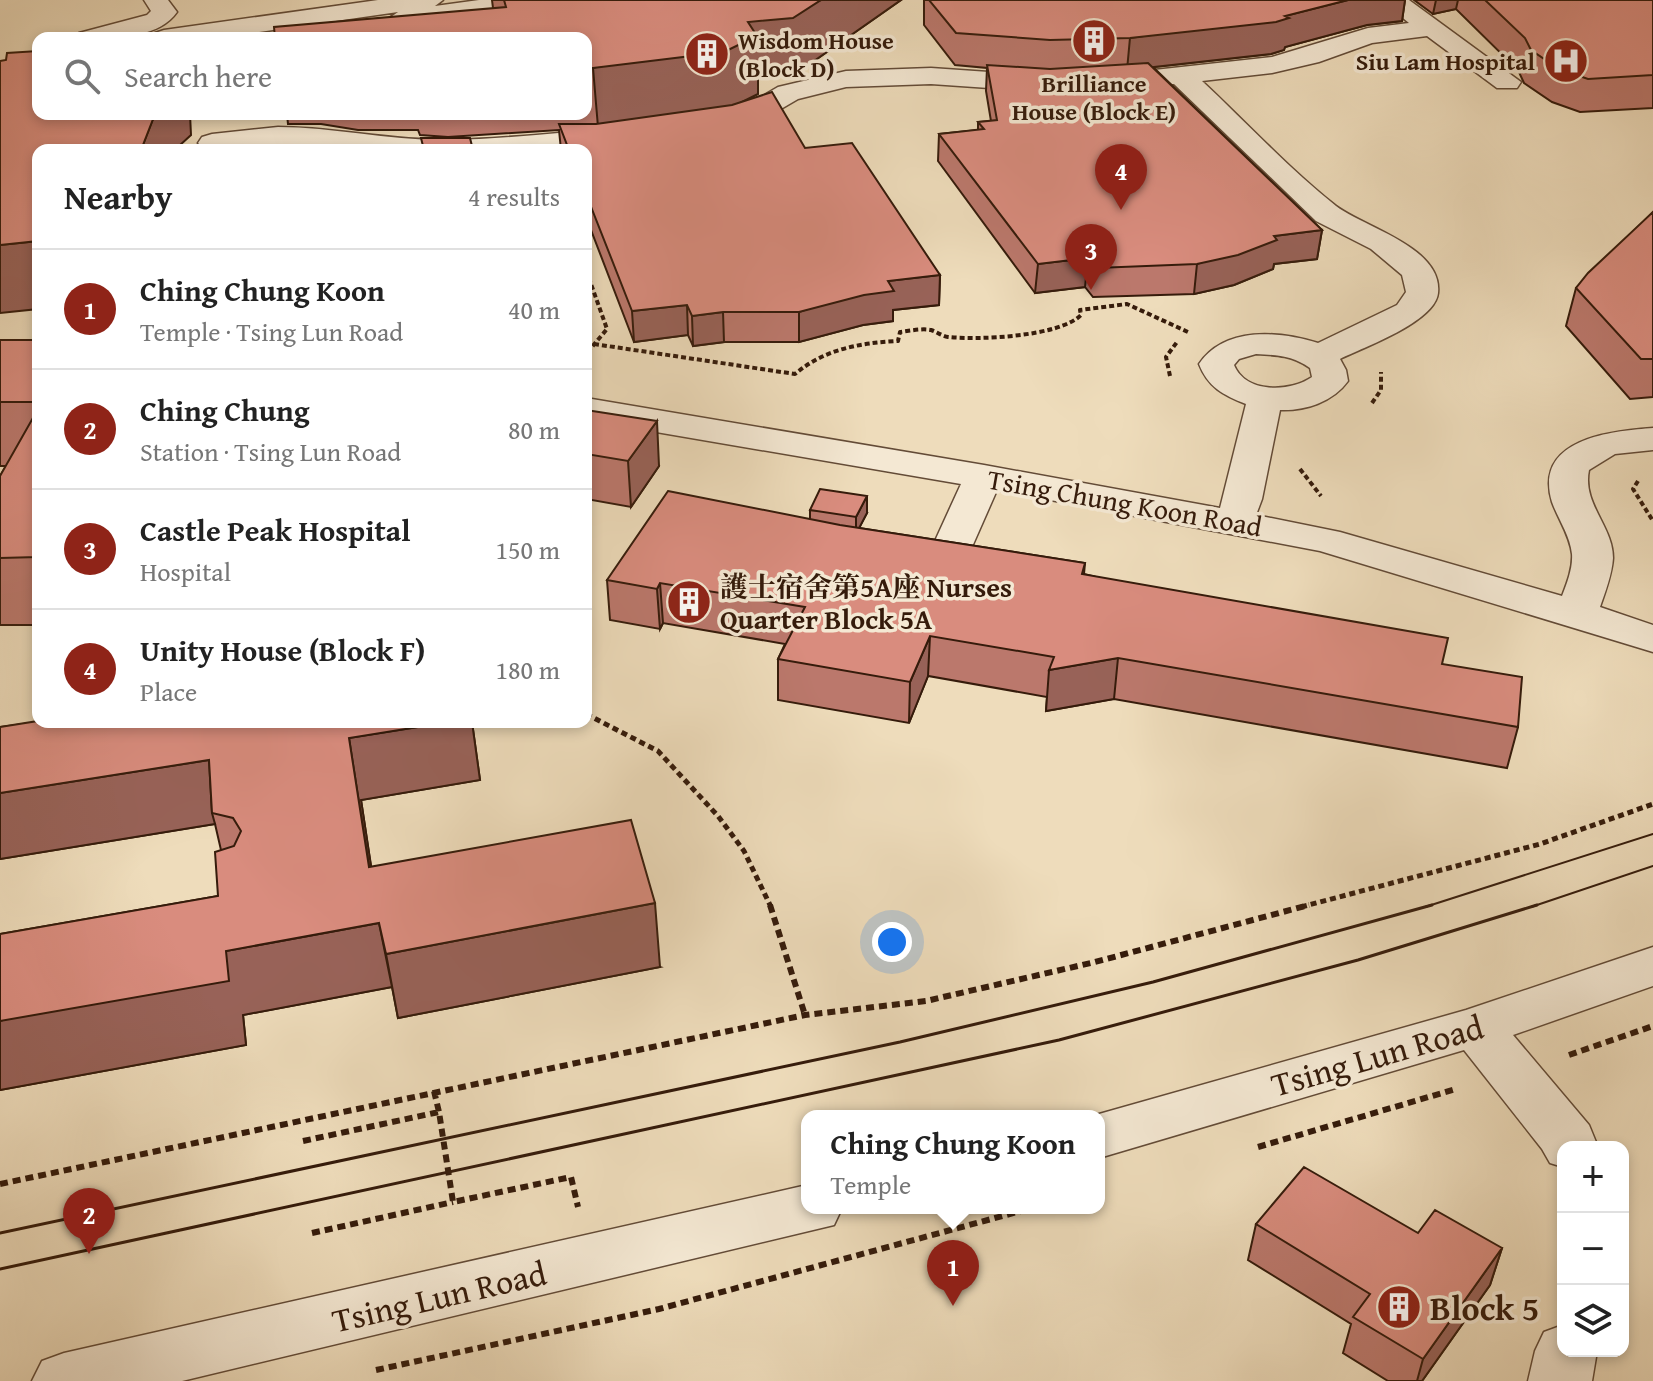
<!DOCTYPE html>
<html lang="en">
<head>
<meta charset="utf-8">
<style>
  :root { --surface:#fff; --page:#f2f2f2; --text:#222; --muted:#767676; --line:#e0e0e0; --accent:#8f2418 }
  body { margin:0; font-family:"Gentium Book Plus","Noto Serif TC",serif; background:var(--page); color:var(--text) }
  .controls { position:absolute; right:24px; bottom:24px; display:grid; overflow:hidden; border-radius:16px; box-shadow:0 4px 12px #0003 }
  .controls button { width:72px; height:72px; display:grid; place-items:center; padding:0; border:0; border-bottom:2px solid var(--line); background:var(--surface); color:var(--text); font:40px sans-serif }
  .you { position:absolute; left:892px; top:942px; width:28px; height:28px; margin:-20px; border:6px solid #fff; border-radius:50%; background:#1a73e8; box-shadow:0 0 0 12px #1a73e833 }
  .badge { display:grid; place-items:center; width:52px; height:52px; border-radius:50%; background:var(--accent); color:#fff; font-size:26px; font-weight:700 }
  .pin { position:absolute; translate:-50% -66px; filter:drop-shadow(0 2px 4px #0008) }
  .pin::after { content:''; position:absolute; top:42px; width:28px; height:24px; background:inherit; clip-path:polygon(0 0,100% 0,50% 100%) }
  .popup { position:absolute; left:801px; top:1110px; width:304px; height:104px; box-sizing:border-box; display:grid; place-content:center; border-radius:16px; background:var(--surface); filter:drop-shadow(0 2px 6px #0005); font-size:26px; white-space:nowrap; color:var(--muted) }
  .popup b { font-size:30px; color:var(--text) }
  .popup::after { content:''; position:absolute; left:50%; top:100%; margin-left:-16px; border:16px solid transparent; border-top-color:var(--surface) }
  .list { margin:0; padding:0; list-style:none }
  h2 { display:flex; justify-content:space-between; align-items:center; height:104px; margin:0; padding:0 32px; font-size:34px }
  h2 small { font-size:26px; font-weight:400; color:var(--muted) }
  .list li { display:grid; grid-template-columns:52px 1fr auto; gap:24px; align-items:center; box-sizing:border-box; height:120px; padding:0 32px; border-top:2px solid var(--line) }
  .list b { display:block; font-size:30px; white-space:nowrap }
  .list p { margin:0; font-size:26px; white-space:nowrap; color:var(--muted) }
  .list em { font-size:26px; font-style:normal; color:var(--muted) }
  .icon { flex:none; width:44px; height:44px; fill:none; stroke:currentColor; stroke-width:2; stroke-linecap:round; stroke-linejoin:round }
  .map { position:relative; flex:none; width:1653px; height:1381px; overflow:hidden }
  .search { position:absolute; background:var(--surface); box-shadow:0 4px 12px #0003; left:32px; top:32px; width:560px; height:88px; display:flex; align-items:center; gap:20px; box-sizing:border-box; padding:0 28px; border-radius:16px; color:var(--muted); font-size:30px }
  .panel { position:absolute; background:var(--surface); box-shadow:0 4px 12px #0003; left:32px; top:144px; width:560px; height:584px; border-radius:16px }
  .map>svg:first-child { display:block }
  .lines { fill:none; stroke-linecap:round; stroke-linejoin:round }
  .minor-casing { stroke:#634b37; stroke-width:3 }
  .path-far2 { stroke:#351b0b; stroke-width:4; stroke-dasharray:5 3; stroke-linecap:butt }
  .path-far1 { stroke:#351b0b; stroke-width:5; stroke-dasharray:6 4; stroke-linecap:butt }
  .path { stroke:#351b0b; stroke-width:6; stroke-dasharray:8 5; stroke-linecap:butt }
  .minor { fill:#f4e8d3; fill-rule:evenodd }
  .tram-far1 { stroke:#351b0b; stroke-width:2 }
  .tram { stroke:#351b0b; stroke-width:3 }
  .wall { fill:#bb786c; stroke:#351b0b; stroke-width:2 }
  .shaded-wall { fill:#986258; stroke:#351b0b; stroke-width:2 }
  .building { fill:#d98c7e; stroke:#351b0b; stroke-width:2 }
  .labels { text-anchor:middle; dominant-baseline:central; stroke-width:7; stroke-linejoin:round; paint-order:stroke }
  .far-poi-label { font-size:24px; font-weight:bold; fill:#351b0b; stroke:#f4e8d3; text-anchor:start }
  .street-label { font-size:28px; fill:#351b0b; stroke:#f4e8d3 }
  .poi-label { font-size:28px; font-weight:bold; fill:#351b0b; stroke:#f4e8d3; text-anchor:start }
  .near-street-label { font-size:34px; fill:#351b0b; stroke:#f4e8d3 }
  .near-poi-label { font-size:34px; font-weight:bold; fill:#351b0b; stroke:#f4e8d3; text-anchor:start }
</style>
</head>
<body>
<div class="map">
<svg width="1653" height="1381" viewBox="0 0 1653 1381">
  <rect width="100%" height="100%" fill="#eedcbb"/>
  <filter id="stains"><feTurbulence type="fractalNoise" baseFrequency=".0025" numOctaves="4"/><feColorMatrix values="0 0 0 0 .2 0 0 0 0 .09 0 0 0 0 .02 0 0 0 .5 -.17"/></filter>
  <radialGradient id="worn" r=".72"><stop offset=".6" stop-color="#630" stop-opacity="0"/><stop offset="1" stop-color="#630" stop-opacity=".3"/></radialGradient>
  <g class="lines">
    <!-- minor casing -->
    <g class="minor-casing">
      <path id="minor" d="M144,0h24l9,12c-20,29 -70,26 -102,26l4,-5 68,-18 4,-4z
        M378,0h65l-8,6 44,-6h62l-3,5 -9,2 -128,20 -9,-3 -4,-5 10,-7 -180,26h-67l4,-5 9,-3z
        M1381,0h28l112,82 -4,6h-20l-70,-52 -55,7 -53,19 -47,11 -70,8c44,41 87,88 134,125 27,21 107,41 102,87 -3,29 -74,54 -98,66l6,11 2,11c-15,21 -43,30 -68,29l-18,89 -6,16 84,17 222,64c5,-13 11,-28 10,-42 -2,-19 -14,-35 -20,-52 -19,-63 58,-71 101,-74v22l-38,4 -26,16c-7,34 24,56 24,88 -1,17 -8,34 -13,49l53,18v27l-333,-101 -323,-61 -33,75 -6,9 -14,3 -14,-3 -6,-9 37,-81 -375,-64v-22l398,67 236,43 26,-104c-23,-9 -38,-17 -47,-40 26,-38 79,-33 119,-21l79,-38 9,-13 -4,-17 -31,-26 -55,-28 -142,-137 -126,8 -117,-8 -85,3 -48,12 -41,24 -33,8 -10,-2 -4,-6 4,-6 23,-6 41,-24 68,-16 85,-3 117,8 79,-3 145,-16 96,-29 41,-5zM1256,354c21,1 37,2 54,14l2,9c-21,15 -66,17 -78,-12l5,-6z
        M278,127c57,0 113,14 171,13 57,-1 114,-8 171,-12l10,3 4,6 -4,6 -10,3 -63,4h-201l-35,-5h-43l-72,5 -8,-7 4,-6 10,-3z
        M1653,947v39l-140,49 76,90 9,22h-35v20l-13,-4 -8,-14 -78,-99 -365,108v-42h-7l374,-106z
        M807,1185v23h35l-8,17 -652,156h-150l10,-20 22,-8z
        M1563,1325v26h34l-5,30h-64l7,-30 9,-19z"/>
    </g>
    <!-- path-far2 -->
    <path class="path-far2" d="M586,270l21,59 -21,25
      M594,344l201,30c30,-25 64,-31 103,-33l2,-9c9,-1 22,-4 31,-2 6,2 11,6 17,7 30,3 111,0 133,-22l-1,-5 47,-6 61,28
      M1170,376l-4,-19 11,-15
      M1372,403l9,-13v-18
      M1300,469l21,27
      M1638,481l-5,8 20,32"/>
    <!-- path-far1 -->
    <path class="path-far1" d="M586,714l72,37 60,65 26,35 27,56
      M1301,907l239,-63 113,-40"/>
    <!-- path -->
    <path class="path" d="M770,905l35,110
      M1569,1055l84,-29
      M434,1091l5,21
      M303,1141l136,-29 14,90 118,-25 7,30
      M1258,1147l198,-58
      M0,1184l805,-169 121,-14 169,-39 214,-57
      M312,1233l141,-31
      M376,1370l283,-61 373,-101"/>
    <!-- minor -->
    <use href="#minor" class="minor"/>
    <!-- tram-far1 -->
    <path class="tram-far1" d="M1425,907l228,-73
      M1531,907l122,-41"/>
    <!-- tram -->
    <path class="tram" d="M0,1233l900,-191 253,-60 279,-77
      M0,1269l1059,-229 299,-80 179,-55"/>
  </g>
  <!-- wall -->
  <path class="wall" d="M492,0h409l-107,75 -36,3v16l-14,7 61,47 135,127 -1,30 -46,5v11l-30,4 -64,17h-75l-31,4 -5,-11 -54,7 -48,-125v-67h-25l-2,-20 -111,7 -28,-2 -2,-5h-60l-37,-6h-33l-1,-10h299v-76l-93,-30z
    M924,0h481l-3,21 -35,4 -82,22 -1,3 -13,4 -118,13 169,163 -5,29 -43,5 -1,5 -39,16 -40,9 -101,3 -8,-10 -50,6 -97,-132 1,-27 39,-4v-8l13,-1 -5,-30 1,-23 -32,-3 -31,-40z
    M1414,0h239v108l-73,4 -28,-10 -28,-19 -6,-13 -62,-61 -23,5z
    M1653,212v185l-23,2 -64,-73 10,-38z
    M0,340h38v285h-38v-149l6,-10h-6z
    M586,410l73,56 -28,41 -45,-8z
    M810,510l57,3 -8,15 226,35 -1,11 358,90 76,63 -11,41 -393,-69 -68,12 1,-14 -119,-21 -19,47 -131,-23v-41l7,-15 -122,-21 -3,6 -50,-9 -3,-40 203,-61z
    M38,722h434l8,58 -119,20 10,67 289,100 -262,51 -6,-31 -149,28 3,30 -246,45v-156l218,-38 3,-46 -6,-26 -215,35v-132z
    M1256,1224l162,9 84,15 -12,37 -68,96h-34l-45,-28 8,-29 -103,-64z"/>
  <!-- shaded-wall -->
  <path class="shaded-wall" d="M821,0h80l-107,75 -36,3v16l-32,16 -128,17 -5,-59z
    M1348,0h57l-3,21 -35,4 -82,22 -1,3 -13,4 -144,16 3,-32 155,-22z
    M1436,0h22l-2,9 -23,5z
    M155,114h35l1,21 -12,11 -1,4h-37z
    M1322,230l-5,29 -43,5 -1,5 -39,16 -40,9 3,-30 77,-28z
    M38,241v68l-38,4v-68z
    M1088,258l-3,29 -50,6 3,-29z
    M940,275l-1,30 -46,5v11l-30,4 -64,17v-30l89,-31z
    M687,305l1,30 -54,7 -2,-31z
    M723,312l1,30 -31,4 -1,-30z
    M657,421l2,45 -28,41 -3,-46z
    M867,496v17l-11,21v-17z
    M660,583l3,40 -3,6 -3,-40z
    M930,636l-2,40 -19,47 1,-41z
    M1118,658l-4,41 -68,12 3,-41z
    M449,722h23l8,58 -119,20 20,131 -12,-64 -20,-129z
    M209,760l3,53 3,11 -215,35v-66z
    M655,903l5,64 -262,51 -12,-64z
    M379,923l13,64 -149,28 3,30 -246,45v-69l226,-70z
    M1502,1248l-12,37 -68,96h-5l6,-22z"/>
  <!-- building -->
  <path class="building" d="M504,0h317l-28,18 -45,4 9,14 -33,16 -131,16h-7v-30h-311l-1,-11 232,-20z
    M929,0h419l-63,16 4,2 -13,4 -146,16 -80,2 -94,-7z
    M1485,0h168v75l-65,4 -29,-10 -28,-19 -6,-12z
    M38,51v63h117l-14,36h-103v91l-38,4v-184l6,-1 1,-7z
    M1148,63l174,167 -48,6 3,4 -39,15 -41,9 -101,4 -8,-10 -50,6 -99,-130 45,-5 -6,-7 19,-2 -10,-55 63,4z
    M772,92l33,56 47,-5 88,132 -52,6 6,10 -30,4 -65,17h-76l-31,4 -5,-11 -55,6 -46,-117v-44h-17l-10,-26h37l136,-19z
    M421,138h49l3,12h-49z
    M1653,212v147h-12l-65,-71 12,-15z
    M0,340h38v62h-38z
    M38,409v148l-38,1v-82z
    M586,410l71,11 -29,40 -42,-7z
    M820,489l47,7 -11,21 -46,-7z
    M668,491l172,34 245,38 -3,11 366,64 -6,26 80,13 -4,50 -400,-69 -69,12 5,-13 -124,-21 -20,46 -132,-23 27,-52 -145,-24 -3,6 -50,-9z
    M38,721v1h411l-100,16 20,129 262,-47 24,83 -269,51 -7,-31 -153,28 3,30 -229,40v-87l218,-38 -3,-44 19,-6 7,-15 -8,-13 -21,-5 -3,-53 -209,33v-66z
    M1304,1167l114,66 17,-23 67,38 -79,111 -70,-42 17,-23 -114,-70z"/>
  <!-- icons -->
  <defs>
    <g id="building-disc" transform="scale(2.3)"><circle r="9.5" fill="#8f2418" stroke="#f4e8d3"/><path d="M-4-6H4V6H1V3H-1V6H-4ZM-2.5-4.3h1.7v1.8h-1.7ZM.8-4.3h1.7v1.8H.8ZM-2.5-1h1.7V.8h-1.7ZM.8-1h1.7V.8H.8Z" fill="#fff"/></g>
    <g id="hospital-disc" transform="scale(2.3)"><circle r="9.5" fill="#8f2418" stroke="#f4e8d3"/><path d="M-5-5h3v3.5h4V-5h3V5h-3V1.5h-4V5h-3Z" fill="#fff"/></g>
  </defs>
  <g fill-rule="evenodd">
    <use href="#building-disc" x="1094" y="41"/>
    <use href="#building-disc" x="707" y="54"/>
    <use href="#hospital-disc" x="1566" y="61"/>
    <use href="#building-disc" x="689" y="602"/>
    <use href="#building-disc" x="1399" y="1307"/>
  </g>
  <g class="labels">
    <!-- far-poi labels -->
    <g class="far-poi-label">
      <text x="738" y="40">Wisdom House<tspan x="738" dy="28">(Block D)</tspan></text>
      <text x="1535" y="61" text-anchor="end">Siu Lam Hospital</text>
      <text x="1094" y="83" text-anchor="middle">Brilliance<tspan x="1094" dy="28">House (Block E)</tspan></text>
    </g>
    <!-- street labels -->
    <g class="street-label">
      <text transform="translate(1125 502) rotate(10)">Tsing Chung Koon Road</text>
    </g>
    <!-- poi labels -->
    <g class="poi-label">
      <text x="720" y="586">護士宿舍第5A座 Nurses<tspan x="720" dy="32">Quarter Block 5A</tspan></text>
    </g>
    <!-- near-street labels -->
    <g class="near-street-label">
      <text transform="translate(1377 1055) rotate(-16)">Tsing Lun Road</text>
      <text transform="translate(439 1296) rotate(-13)">Tsing Lun Road</text>
    </g>
    <!-- near-poi labels -->
    <g class="near-poi-label">
      <text x="1430" y="1307">Block 5</text>
    </g>
  </g>
  <rect width="100%" height="100%" filter="url(#stains)"/>
  <rect width="100%" height="100%" fill="url(#worn)"/>
</svg>
<div class="controls">
<button>+</button>
<button>−</button>
<button><svg class="icon" aria-label="layers" viewBox="0 0 24 24"><path d="M12 4l9 5-9 5-9-5zM3 14l9 5 9-5"/></svg></button>
</div>
<div class="you"></div>
<div class="pin badge" style="left:953px;top:1306px">1</div>
<div class="popup"><b>Ching Chung Koon</b>Temple</div>
<div class="pin badge" style="left:89px;top:1254px">2</div>
<div class="pin badge" style="left:1091px;top:290px">3</div>
<div class="pin badge" style="left:1121px;top:210px">4</div>
<div class="search"><svg class="icon" aria-label="search" viewBox="0 0 24 24"><circle cx="10" cy="10" r="6"/><path d="M15 15l6 6"/></svg>Search here</div>
<section class="panel">
<h2>Nearby<small>4 results</small></h2>
<ul class="list">
<li><span class="badge">1</span><div><b>Ching Chung Koon</b><p>Temple · Tsing Lun Road</p></div><em>40 m</em></li>
<li><span class="badge">2</span><div><b>Ching Chung</b><p>Station · Tsing Lun Road</p></div><em>80 m</em></li>
<li><span class="badge">3</span><div><b>Castle Peak Hospital</b><p>Hospital</p></div><em>150 m</em></li>
<li><span class="badge">4</span><div><b>Unity House (Block F)</b><p>Place</p></div><em>180 m</em></li>
</ul>
</section>
</div>
</body>
</html>
